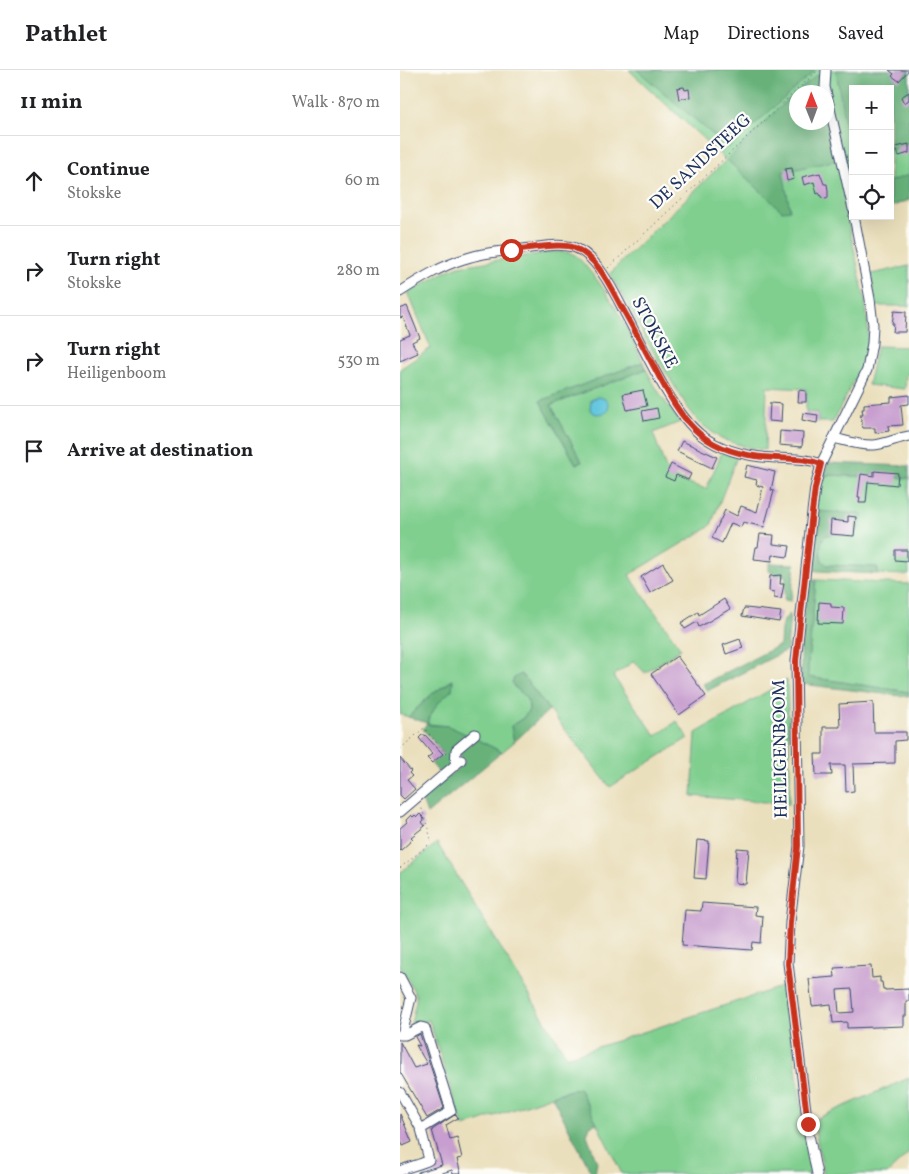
<!DOCTYPE html>
<html lang="en">
<head>
<meta charset="utf-8">
<style>
  :root { --surface:#fff; --page:#f2f2f2; --text:#202124; --muted:#757577; --line:#e0e0e0 }
  body { margin:0; font-family:Vollkorn,serif; background:var(--page); color:var(--text) }
  .controls { position:absolute; right:15px; top:15px; display:grid; overflow:hidden; border-radius:0px; box-shadow:0 5px 20px #0002 }
  .controls button { width:45px; height:45px; display:grid; place-items:center; padding:0; border:0; border-bottom:1px solid var(--line); background:var(--surface); color:var(--text); font:25px sans-serif }
  .compass { position:absolute; left:389px; top:15px; width:45px; height:45px; border-radius:50%; background:var(--surface); box-shadow:0 5px 20px #0002; rotate:359deg }
  .stop { position:absolute; width:15px; height:15px; margin:-11px; border:4px solid #c8321e; border-radius:50%; background:#fff }
  .stop.end { background:#c8321e; border-color:#fff; box-shadow:0 1px 5px #0008 }
  .list { margin:0; padding:0; list-style:none }
  h2 { display:flex; justify-content:space-between; align-items:center; height:65px; margin:0; padding:0 20px; font-size:21px }
  h2 small { font-size:16px; font-weight:400; color:var(--muted) }
  .list li { display:grid; grid-template-columns:32px 1fr auto; gap:15px; align-items:center; box-sizing:border-box; height:90px; padding:0 20px; border-top:1px solid var(--line) }
  .list b { display:block; font-size:19px; white-space:nowrap }
  .list p { margin:0; font-size:16px; white-space:nowrap; color:var(--muted) }
  .list em { font-size:16px; font-style:normal; color:var(--muted) }
  .icon { flex:none; width:28px; height:28px; fill:none; stroke:currentColor; stroke-width:2; stroke-linecap:round; stroke-linejoin:round }
  .map { position:relative; flex:none; width:509px; height:1104px; overflow:hidden }
  header { display:flex; align-items:center; gap:30px; box-sizing:border-box; height:70px; padding:0 25px; background:var(--surface); border-bottom:1px solid var(--line) }
  header strong { font-size:24px }
  nav { display:flex; gap:28px; margin-inline-start:auto; font-size:18px }
  main { display:flex }
  aside { flex:1; background:var(--surface) }
  .map>svg:first-child { display:block }
  .green { fill:#80cf8f; stroke:#4e7f76; fill-rule:evenodd }
  .forest { fill:#68b27a; stroke:#42706c }
  .water { fill:#61c6de; stroke:#3e7a9e }
  .building { fill:#c79ecf; fill-rule:evenodd }
  .lines { fill:none; stroke-linecap:round; stroke-linejoin:round }
  .minor-casing { stroke:#3a496c; stroke-width:11 }
  .path { stroke:#3a496c; stroke-width:1; stroke-dasharray:1 4; stroke-linecap:butt }
  .minor { stroke:#fff; stroke-width:9 }
  .route { stroke:#c8321e; stroke-width:6 }
  .labels { text-anchor:middle; dominant-baseline:central; stroke-width:4.5; stroke-linejoin:round; paint-order:stroke }
  .street-label { font-size:18px; fill:#1b2f5e; stroke:#fdfcf7 }
</style>
</head>
<body>
<header>
<strong>Pathlet</strong>
<nav><a>Map</a><a>Directions</a><a>Saved</a></nav>
</header>
<main>
<aside>
<h2>11 min<small>Walk · 870 m</small></h2>
<ul class="list">
<li><svg class="icon" aria-label="ahead" viewBox="0 0 24 24"><path d="M12 20V5M6 11l6-6 6 6"/></svg><div><b>Continue</b><p>Stokske</p></div><em>60 m</em></li>
<li><svg class="icon" aria-label="right" viewBox="0 0 24 24"><path d="M7 20v-9h11M14 6l5 5-5 5"/></svg><div><b>Turn right</b><p>Stokske</p></div><em>280 m</em></li>
<li><svg class="icon" aria-label="right" viewBox="0 0 24 24"><path d="M7 20v-9h11M14 6l5 5-5 5"/></svg><div><b>Turn right</b><p>Heiligenboom</p></div><em>530 m</em></li>
<li><svg class="icon" aria-label="arrive" viewBox="0 0 24 24"><path d="M6 21V4h12l-3 4 3 4H6"/></svg><div><b>Arrive at destination</b></div></li>
</ul>
</aside>
<div class="map">
<svg width="509" height="1104" viewBox="0 0 509 1104">
  <rect width="100%" height="100%" fill="#fdfcf7"/>
  <filter id="ink" filterUnits="userSpaceOnUse"><feTurbulence type="fractalNoise" baseFrequency=".02" numOctaves="2"/><feDisplacementMap in="SourceGraphic" scale="10" xChannelSelector="R" yChannelSelector="G"/><feConvolveMatrix kernelMatrix="1 2 1 2 8 2 1 2 1" color-interpolation-filters="sRGB"/></filter>
  <filter id="wash" filterUnits="userSpaceOnUse"><feTurbulence type="fractalNoise" baseFrequency=".0096" numOctaves="4" result="noise"/><feDisplacementMap in="SourceGraphic" scale="20" xChannelSelector="R" yChannelSelector="G"/><feGaussianBlur stdDeviation="1.12" result="paint"/><feColorMatrix in="noise" values="0 0 0 0 0 0 0 0 0 0 0 0 0 0 0 0 0 1.4 0 .05"/><feComposite in="paint" operator="in"/></filter>
  <g filter="url(#wash)">
    <rect width="100%" height="100%" fill="#eadfbc"/>
    <!-- green -->
    <path class="green" d="M229,0h280v130l-19,7v-118h-37v118h-8l20,93 3,25v17l-7,25 -28,55h-15v-9l-12,-1v-23l-39,-2 -2,63 -18,-3 -26,-8 -22,-17 -11,-14 -43,-70 -16,-32 -19,-31 6,-8 110,-107zM397,22h30v30h-30z
      M152,182c8,0 16,-1 23,3 5,4 9,9 13,14 25,28 39,60 55,93l-103,39 36,63 6,-2 -31,-57 95,-36c9,18 21,37 34,53l-27,11 15,41 20,9 18,6 17,-39 15,4 -27,71 -3,3 -79,47 52,74 -36,24 -11,-12 -21,15 43,60 21,-15 11,17 -78,49 -89,-113 -8,12 9,7 6,8 1,9 -6,8 -12,8 3,16 -12,10 -54,-26 -21,-2c7,-17 11,-23 25,-34v-10l-20,14 -24,23 -8,-3v-345l31,-21 -23,-55 38,-22 13,-5z
      M509,196v40h-33l-5,-32z
      M477,276l32,1v27h-3l-1,15 -37,-4z
      M423,405l86,3v97l-31,-1v-5l-1,-2 -50,-2c-9,-5 -7,-18 -5,-27l7,-4h6l-20,-23v-11z
      M416,510l93,4v108l-101,-15v-13z
      M387,610l3,94 -1,30 -97,-8 4,-63z
      M37,773l130,214 217,-71 9,58 10,79 11,51h-192l-43,-86 -16,4 -99,35c-14,-35 -23,-71 -35,-107l-19,9 6,-28v-6l-16,-30v-28l1,-1 -1,-2v-61z
      M509,1008v75l-22,21h-63l-11,-54z"/>
    <!-- forest -->
    <path class="forest" d="M237,0h179l-87,77h-3l-7,-7z
      M436,0h73v73l-19,8v-62h-37v86z
      M417,5l5,1 2,16h-27z
      M396,23l1,29h30v-17l11,55 -55,12 7,38 -8,1 -55,-51 52,-52z
      M509,105v25l-19,7v-26z
      M243,292l3,7 -95,36 31,57 -6,2 -36,-63z
      M428,393l81,3v12l-86,-3z
      M415,441l48,3c-2,6 -2,15 -8,18 -16,9 -37,-11 -34,24 0,4 2,6 6,9l50,2 1,7 -60,-3 -6,-1 -3,-3z
      M369,493l26,1 -4,37 -7,-1 2,-24 -11,-1 -6,-4z
      M411,510h5l-8,84v13l101,15v5l-108,-13v-38l6,-64z
      M390,544l-3,36 -80,41 -4,-7 77,-39c1,-12 -1,-23 10,-31z
      M121,604l28,36 -35,32 -3,-16 12,-8 6,-8c0,-3 0,-6 -1,-8 -3,-9 -13,-12 -16,-20l2,-4z
      M53,610l-1,10c-14,11 -17,17 -25,33l3,2 18,1 20,9 -18,16 1,14 -11,9 -9,-11 12,-10 -20,-24 4,-6 -19,-6 24,-23z
      M76,669l26,13 -75,62 -5,-14 43,-38 -6,-9z
      M179,1018l18,35 -7,3 -3,9 10,27 -2,12h-3l-40,-78z"/>
    <!-- water -->
    <path class="water" d="M197,327c10,1 12,4 11,14l-4,2 -8,1 -6,-4 1,-10z"/>
    <g id="blocks">
      <!-- building -->
      <path class="building" d="M489,0h20l-10,11 -7,-5 2,-2z
        M284,17l1,3 4,-1 1,8 -11,2 -2,-11z
        M509,22v8l-5,3 -3,-6z
        M509,74v9l-10,3 -3,-9z
        M392,98l2,11 -7,2 -2,-12z
        M420,103l4,11h3l1,7v7l-2,1 -4,-1 -3,-5 -2,1 -3,-12 -10,3 -2,-8z
        M7,236l13,32 -8,4 6,11 -18,8v-22l10,-4 -7,-18 -3,1v-9z
        M494,241l12,1 -1,20h-12l1,-8h-2z
        M243,320l4,16 -20,4 -4,-16z
        M399,320l7,1v11h-8z
        M509,325v9l-8,1 2,20 -15,1 1,5 -14,2v-5h-12l-3,-13h3l-1,-6h2v-5l27,-2v-5z
        M370,333l12,1 -1,18 -12,-1z
        M257,338l2,10 -15,3 -2,-10z
        M403,343l15,2 -1,8 -15,-3z
        M380,361l23,2 -1,14 -23,-2z
        M282,371l35,16 -5,11 -35,-17z
        M271,394l20,10 -3,6 -12,-5 -2,6 -9,-4z
        M347,395l28,7 -4,18 3,1 -10,36 -21,-5 -2,5 -10,-4 -9,20 -10,-5 13,-28 12,6 4,-10 16,6 6,-25 -7,-2 1,-5 -13,-3z
        M474,401l24,2 -1,12 -29,-3 -2,21h-7l1,-6h-2l3,-23 13,2z
        M448,446l8,1 -2,19 -24,-2 1,-14 17,2z
        M360,464l14,1 -1,9 17,2 -2,11 -15,-2 -1,6 -18,-2 2,-12h2z
        M495,480h12v11l-12,-1z
        M263,493l10,17 -23,13 -9,-16z
        M381,505l-1,9h4l-3,15 -7,-1v-6l-5,-1 1,-15z
        M324,529l6,10 -31,18 -2,-5 -12,7 -4,-6 17,-11 1,3z
        M419,532l12,1v4l13,1 -1,16 -25,-1z
        M344,538h2l35,4 -2,10 -37,-6z
        M340,569l3,9 -17,6 -3,-9z
        M277,586l29,40 -27,19 -28,-41z
        M473,632l1,30h32v8l-11,1v22l-42,1 1,27 -8,1 -1,-27h-14l1,10h-16l-1,-21h8v-27h17l-1,-23z
        M22,665h3l18,19 -11,9 -5,-5 5,-4 -13,-16z
        M0,688l11,13 -2,2 3,3 -5,4 8,9 -11,10 -4,-4z
        M20,744l3,3 1,3 -2,2 3,4 -14,11 2,2 -13,12v-23l7,-6 -1,-2 5,-5 2,2 2,-2 2,2z
        M297,770l12,1 -3,38 -12,-1z
        M337,778l12,1 -3,35 -11,-1z
        M302,833l54,4 -1,8 8,1 -2,27 -8,-1 -1,8 -70,-5 3,-35 16,1z
        M471,896l1,12 8,-1v5h2l1,7h2v1l24,-1v12h-3v15h-2v10l-57,2v-6l-14,1 -2,-19 -19,2 -3,-27 26,-2 -1,-9zM452,919l2,23 -15,1 -2,-23z
        M20,964l24,74 -17,10 -27,-46v-30l14,26 13,-4 -11,-19 4,1 -5,-9z
        M0,1044l12,28 -9,4 -3,-8z
        M56,1044l2,4 -12,7 4,14 7,-2 5,21 -5,1 4,15h-8l-1,-4 -13,4h-21v-2l24,-7 -10,-35z"/>
    </g>
  </g>
  <g filter="url(#ink)">
    <use href="#blocks" fill-opacity="0" stroke="#3a496c" stroke-width="1"/>
    <g class="lines">
      <!-- minor casing -->
      <g class="minor-casing">
        <path id="minor" d="M426,0l-1,17 28,122
          M0,222c20,-13 41,-26 64,-33 19,-7 40,-8 59,-10 16,-2 34,-6 50,-2 24,7 43,49 54,70 19,35 44,94 74,118 22,17 49,22 75,23 16,1 30,0 45,6
          M434,368c13,3 27,8 40,7 12,-1 23,-7 35,-9
          M55,696l1,-16 19,-16
          M0,742l61,-52
          M0,907l11,21 -9,37h-2
          M2,965h3l16,-8 4,1 26,83 -30,18
          M0,1022l21,37 8,31c-9,5 -20,6 -29,11
          M417,1104l-8,-39 -21,-172 2,-41 9,-76 -3,-185 16,-149 3,-24 6,-24 46,-94 5,-27 1,-18 -3,-26 -16,-83"/>
      </g>
      <!-- path -->
      <path class="path" d="M208,198l208,-196
        M0,679l24,-21 23,27
        M0,798l32,-26 -11,-36"/>
      <!-- minor -->
      <use href="#minor" class="minor"/>
    </g>
  </g>
  <g class="lines" filter="url(#ink)">
    <!-- route -->
    <path class="route" d="M111,180c16,-1 50,-8 64,-2 23,10 35,38 46,58 11,19 21,38 31,57 13,25 27,54 49,72 21,17 49,22 75,23 16,1 30,0 45,6l-6,24 -3,24 -16,149 2,185 -8,76 -2,42 20,160"/>
  </g>
  <g class="labels">
    <!-- street labels -->
    <g class="street-label">
      <text transform="translate(301 92) rotate(-43)">DE SANDSTEEG</text>
      <text transform="translate(254 263) rotate(62)">STOKSKE</text>
      <text transform="translate(381 679) rotate(-91)">HEILIGENBOOM</text>
    </g>
  </g>
</svg>
<div class="controls">
<button>+</button>
<button>−</button>
<button><svg class="icon" aria-label="locate" viewBox="0 0 24 24"><circle cx="12" cy="12" r="6"/><path d="M12 2v4M12 18v4M2 12h4M18 12h4"/></svg></button>
</div>
<svg class="compass" viewBox="-18 -18 36 36"><path d="M0-13l5 13h-10z" fill="#e53935"/><path d="M0 13l5-13h-10z" fill="#757577"/></svg>
<div class="stop" style="left:111px;top:180px"></div>
<div class="stop end" style="left:408px;top:1054px"></div>
</div>
</main>
</body>
</html>
